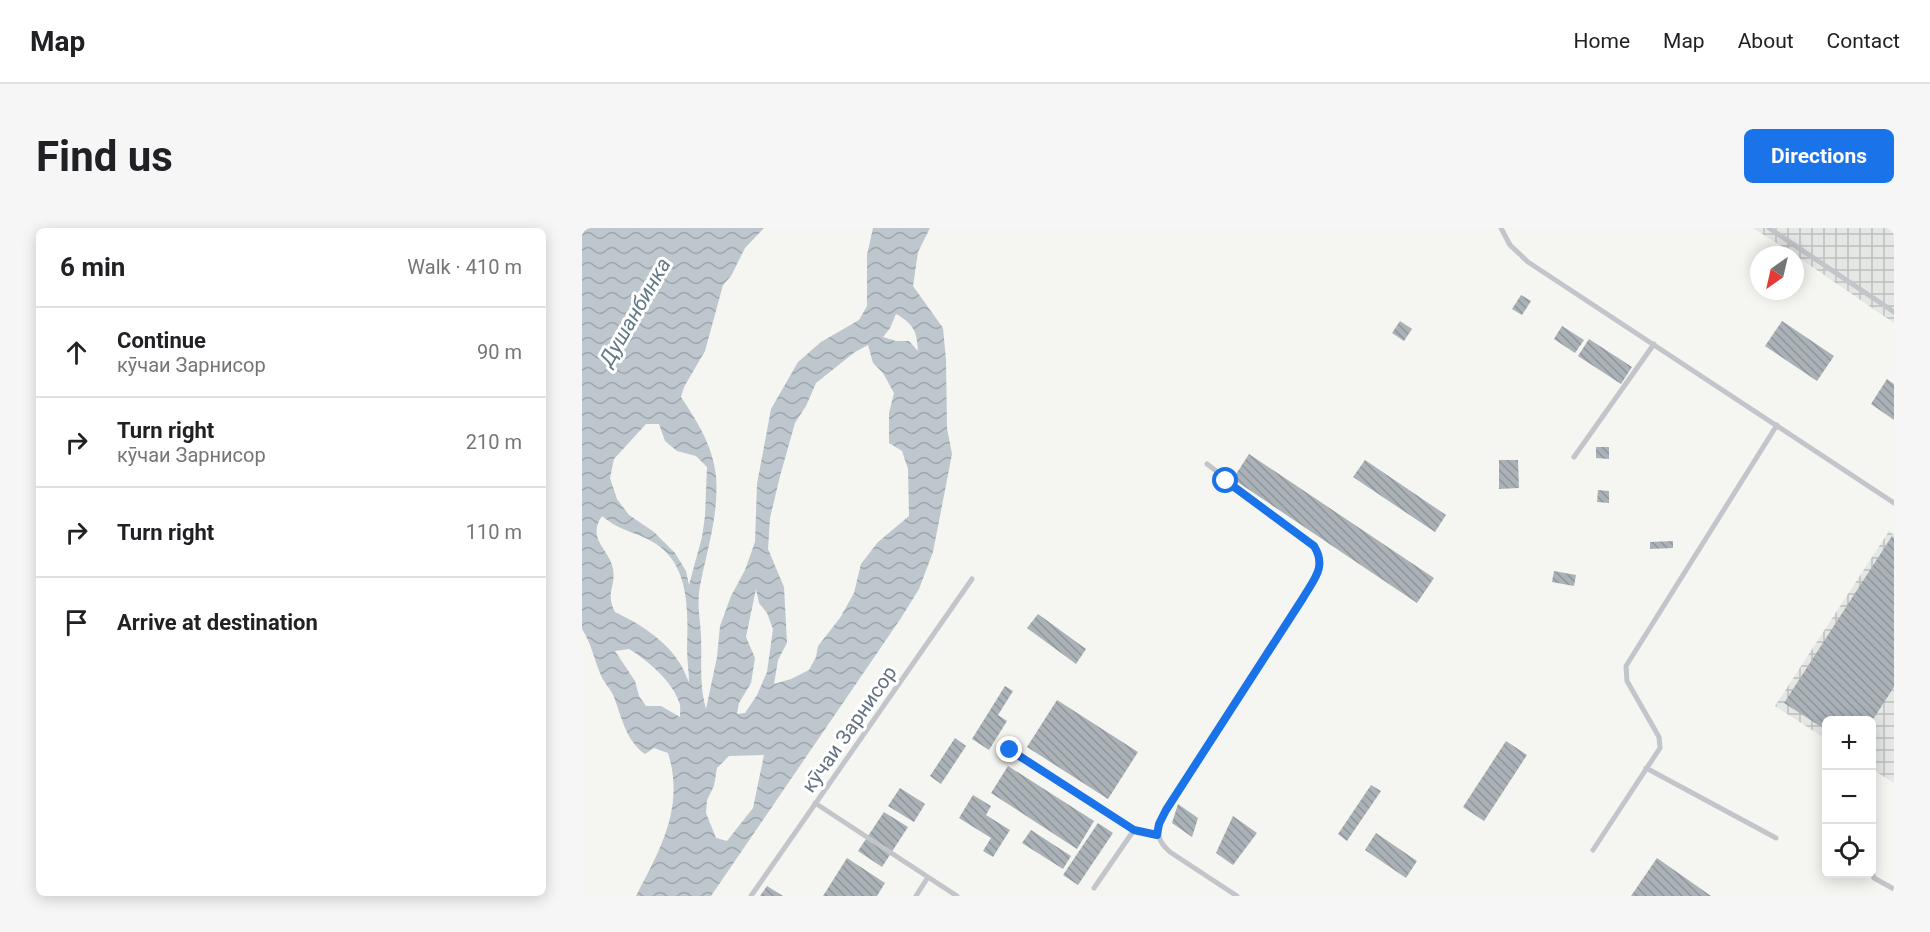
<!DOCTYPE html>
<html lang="en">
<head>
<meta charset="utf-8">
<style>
  :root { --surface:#fff; --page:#f6f6f6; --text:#202124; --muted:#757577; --line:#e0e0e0; --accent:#1a73e8 }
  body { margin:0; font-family:Roboto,sans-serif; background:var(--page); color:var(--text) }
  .controls { position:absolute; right:18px; bottom:18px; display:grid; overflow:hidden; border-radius:9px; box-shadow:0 3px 15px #0003 }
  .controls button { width:54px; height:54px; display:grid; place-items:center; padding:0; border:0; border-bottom:2px solid var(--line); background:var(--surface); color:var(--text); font:30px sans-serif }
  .compass { position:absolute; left:1168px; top:18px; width:54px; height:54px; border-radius:50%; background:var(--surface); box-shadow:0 3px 15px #0003; rotate:214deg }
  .stop { position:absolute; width:18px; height:18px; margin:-14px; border:4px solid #1a73e8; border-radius:50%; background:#fff }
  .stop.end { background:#1a73e8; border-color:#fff; box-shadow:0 2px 6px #0008 }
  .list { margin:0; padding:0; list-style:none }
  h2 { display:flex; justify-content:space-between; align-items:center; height:78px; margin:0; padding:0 24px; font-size:26px }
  h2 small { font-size:20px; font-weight:400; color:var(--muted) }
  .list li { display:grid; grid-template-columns:39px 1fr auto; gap:18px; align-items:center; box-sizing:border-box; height:90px; padding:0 24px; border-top:2px solid var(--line) }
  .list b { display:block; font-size:22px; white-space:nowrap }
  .list p { margin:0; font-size:20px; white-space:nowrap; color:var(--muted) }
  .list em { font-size:20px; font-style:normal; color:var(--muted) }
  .icon { flex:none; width:33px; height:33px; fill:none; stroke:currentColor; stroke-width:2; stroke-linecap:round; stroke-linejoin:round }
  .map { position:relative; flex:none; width:1312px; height:668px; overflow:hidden; border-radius:9px }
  header { display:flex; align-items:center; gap:36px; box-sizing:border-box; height:84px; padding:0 30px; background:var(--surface); border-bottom:2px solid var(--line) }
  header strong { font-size:28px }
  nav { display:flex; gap:33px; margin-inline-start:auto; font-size:21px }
  .intro { display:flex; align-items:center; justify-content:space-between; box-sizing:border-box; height:144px; padding:0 36px }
  h1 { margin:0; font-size:42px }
  .button { padding:15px 27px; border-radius:9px; background:var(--accent); color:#fff; font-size:21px; font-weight:700 }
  main { display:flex; gap:36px; padding:0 36px }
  aside { flex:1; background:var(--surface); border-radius:9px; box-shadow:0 3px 15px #0003 }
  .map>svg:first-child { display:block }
  .industrial { fill:url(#industrial-grid) }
  .water { fill:url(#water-waves); fill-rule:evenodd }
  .building { fill:url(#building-back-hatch) }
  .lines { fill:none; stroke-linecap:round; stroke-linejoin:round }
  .service { stroke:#c2c5c9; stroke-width:5 }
  .route { stroke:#1a73e8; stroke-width:8 }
  .labels { text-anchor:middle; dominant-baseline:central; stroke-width:6; stroke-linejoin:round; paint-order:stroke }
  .street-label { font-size:20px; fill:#637283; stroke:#fff }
  .water-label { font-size:21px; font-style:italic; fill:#637a87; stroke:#fff }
</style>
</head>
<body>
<header>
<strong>Map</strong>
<nav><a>Home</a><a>Map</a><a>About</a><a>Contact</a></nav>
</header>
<div class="intro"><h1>Find us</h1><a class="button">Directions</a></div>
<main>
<aside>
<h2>6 min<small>Walk · 410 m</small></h2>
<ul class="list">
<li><svg class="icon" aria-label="ahead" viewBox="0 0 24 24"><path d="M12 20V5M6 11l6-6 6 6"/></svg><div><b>Continue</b><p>кӯчаи Зарнисор</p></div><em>90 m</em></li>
<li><svg class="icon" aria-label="right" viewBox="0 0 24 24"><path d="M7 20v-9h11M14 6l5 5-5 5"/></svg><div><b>Turn right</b><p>кӯчаи Зарнисор</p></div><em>210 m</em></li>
<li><svg class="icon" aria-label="right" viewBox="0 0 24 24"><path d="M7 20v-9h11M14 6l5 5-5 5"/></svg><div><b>Turn right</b></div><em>110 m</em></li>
<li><svg class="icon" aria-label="arrive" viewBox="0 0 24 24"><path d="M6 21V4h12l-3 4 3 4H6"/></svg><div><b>Arrive at destination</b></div></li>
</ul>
</aside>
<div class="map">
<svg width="1312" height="668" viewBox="0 0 1312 668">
  <defs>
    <pattern id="industrial-grid" width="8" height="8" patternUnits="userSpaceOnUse" patternTransform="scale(1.5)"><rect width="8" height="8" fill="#e5e7e5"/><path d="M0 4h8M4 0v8" fill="none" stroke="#bdc0bf"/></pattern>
    <pattern id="water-waves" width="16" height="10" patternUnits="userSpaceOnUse" patternTransform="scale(1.5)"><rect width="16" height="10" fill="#bdc7cd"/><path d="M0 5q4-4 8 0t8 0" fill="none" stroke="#9da6ac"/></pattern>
    <pattern id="building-back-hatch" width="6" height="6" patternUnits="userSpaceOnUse" patternTransform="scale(1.5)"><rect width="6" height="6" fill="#aab2b8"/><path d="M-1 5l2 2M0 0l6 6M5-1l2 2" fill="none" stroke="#8e959b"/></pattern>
  </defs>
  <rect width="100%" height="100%" fill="#f5f5f1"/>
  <!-- industrial -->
  <path class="industrial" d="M1171,0h141v95l-99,-68z
    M1307,303l5,4v248l-22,-14v-48h-46v18l-51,-33z"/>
  <!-- water -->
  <path class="water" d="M0,0h182l-19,20 -14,28 -8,9 -18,66 -21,36 -3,10c16,24 32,49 35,79 3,36 -8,71 -15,105 -5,22 -1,34 0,55 1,25 -2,49 5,73l11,-52 3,-31 11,-30 14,-26 10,-28 2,-58 14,-75 27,-47 23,-20 38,-22 8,-14v-51l6,-27h57l-12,24 -5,34 30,42 3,32 1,68 5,26 -19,98 -14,37 -18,29 -190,278h-75c24,-46 49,-89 32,-143l-14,-5 -9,6c-19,-13 -23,-36 -31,-57 -3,-8 -11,-15 -14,-24 -6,-15 -9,-30 -18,-44zM314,86c18,10 21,18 22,37l-9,-10h-13l-13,-4 7,-9zM286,117l5,18 10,10 11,20 -5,20v30l13,8 6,18 1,47 -31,26 -17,22 -7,29 -14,25 -22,28 -2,11 -7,13 -18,9 -17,5 4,-24 9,-17 -3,-56 -16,-38 2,-31 10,-42 15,-53 11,-17 10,-23 39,-31zM64,196h13l6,17 12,10 19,5 11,11 -2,49 -3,21 -13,48 -3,-14 -11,-18 -21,-21 -25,-17 -12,-16 -7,-21 4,-19zM20,288c20,17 38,16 57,30 31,23 29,68 28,103 0,11 2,22 2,33 -3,-5 -5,-12 -8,-17 -15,-25 -41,-41 -66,-53 -10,-20 1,-24 -2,-43 -3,-19 -27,-30 -11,-53zM174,361l3,14 8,10 6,16 -6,43 -10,23 -12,18 -8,1 2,-11 12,-20 4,-25 -9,-21zM47,421c17,10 44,33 50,53 2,4 1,10 1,15l-19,-11h-15l-7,-10 -4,-15 -20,-30zM182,527l-11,53 -26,33 -11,-3 -10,-25 1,-13 7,-14 3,-18 12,-12z"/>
  <!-- building -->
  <path class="building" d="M939,67l10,6 -9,14 -10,-6z
    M818,93l12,8 -8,12 -12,-8z
    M1200,93l52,35 -17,25 -52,-35z
    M980,98l22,14 -9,13 -21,-14z
    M1007,111l43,28 -11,17 -43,-28z
    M1305,151l7,5v36l-23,-16z
    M1014,219h13v12l-13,-1z
    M667,226l185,124 -17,25 -184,-124z
    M783,232l81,55 -11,17 -82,-55z
    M917,232h19l1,28 -20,1z
    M1016,262l11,1v12l-12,-1z
    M1310,308l2,2v149l-22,34h-46v9l-42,-27z
    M1091,313v7l-23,1v-7z
    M972,343l22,4 -2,11 -22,-4z
    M456,386l48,35 -10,15 -49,-36z
    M423,458l8,5 -15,24 9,6 -18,29 -17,-11z
    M475,472l81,52 -30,47 -81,-52z
    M373,510l11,8 -25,38 -11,-8z
    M924,513l21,14 -43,66 -21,-14z
    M426,538l86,55 -17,28 -86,-56z
    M789,557l10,6 -34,50 -9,-7z
    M318,560l25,16 -11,18 -26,-16z
    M391,567l18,11 -5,9 24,15 -17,27 -10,-6 8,-13 -32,-20z
    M596,576l20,14 -6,19 -20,-14z
    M302,584l24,15 -26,40 -24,-16z
    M651,588l24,17 -24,32 -17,-12z
    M516,595l15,10 -35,52 -15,-10z
    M449,602l40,26 -8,13 -41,-26z
    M794,605l41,28 -11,17 -41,-28z
    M265,630l38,25 -8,13h-54z
    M1075,630l54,38h-80z
    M185,658l16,10h-23z"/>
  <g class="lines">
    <!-- service -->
    <path class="service" d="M919,0l9,17 18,17 366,241
      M1187,0l125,84
      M992,229l80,-113
      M625,236l107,82c13,21 0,33 -11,53l-144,225c-2,13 1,19 11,28l67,44
      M428,522l124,80 23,5
      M1064,540l130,70
      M233,575l142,93
      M1011,622l67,-102 -1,-11 -32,-56 -1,-15 151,-241
      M1290,645l2,5 20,11
      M512,660l40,-58
      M169,668l221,-317
      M334,668l12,-19"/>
  </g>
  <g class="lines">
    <!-- route -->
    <path class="route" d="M428,522l124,80 23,5 2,-11 7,-14 137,-212c11,-19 24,-31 11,-52l-88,-65"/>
  </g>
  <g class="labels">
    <!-- street labels -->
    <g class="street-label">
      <text transform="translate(267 501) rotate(-55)">кӯчаи Зарнисор</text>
    </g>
    <!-- water labels -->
    <g class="water-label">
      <text transform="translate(53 84) rotate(-60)">Душанбинка</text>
    </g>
  </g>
</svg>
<div class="controls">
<button>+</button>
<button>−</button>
<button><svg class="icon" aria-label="locate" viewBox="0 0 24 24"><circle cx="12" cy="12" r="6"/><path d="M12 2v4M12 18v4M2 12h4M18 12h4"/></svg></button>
</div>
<svg class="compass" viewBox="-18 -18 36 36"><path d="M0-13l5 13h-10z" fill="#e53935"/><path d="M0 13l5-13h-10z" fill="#757577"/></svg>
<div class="stop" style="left:644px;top:253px"></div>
<div class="stop end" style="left:428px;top:522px"></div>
</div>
</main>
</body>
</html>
